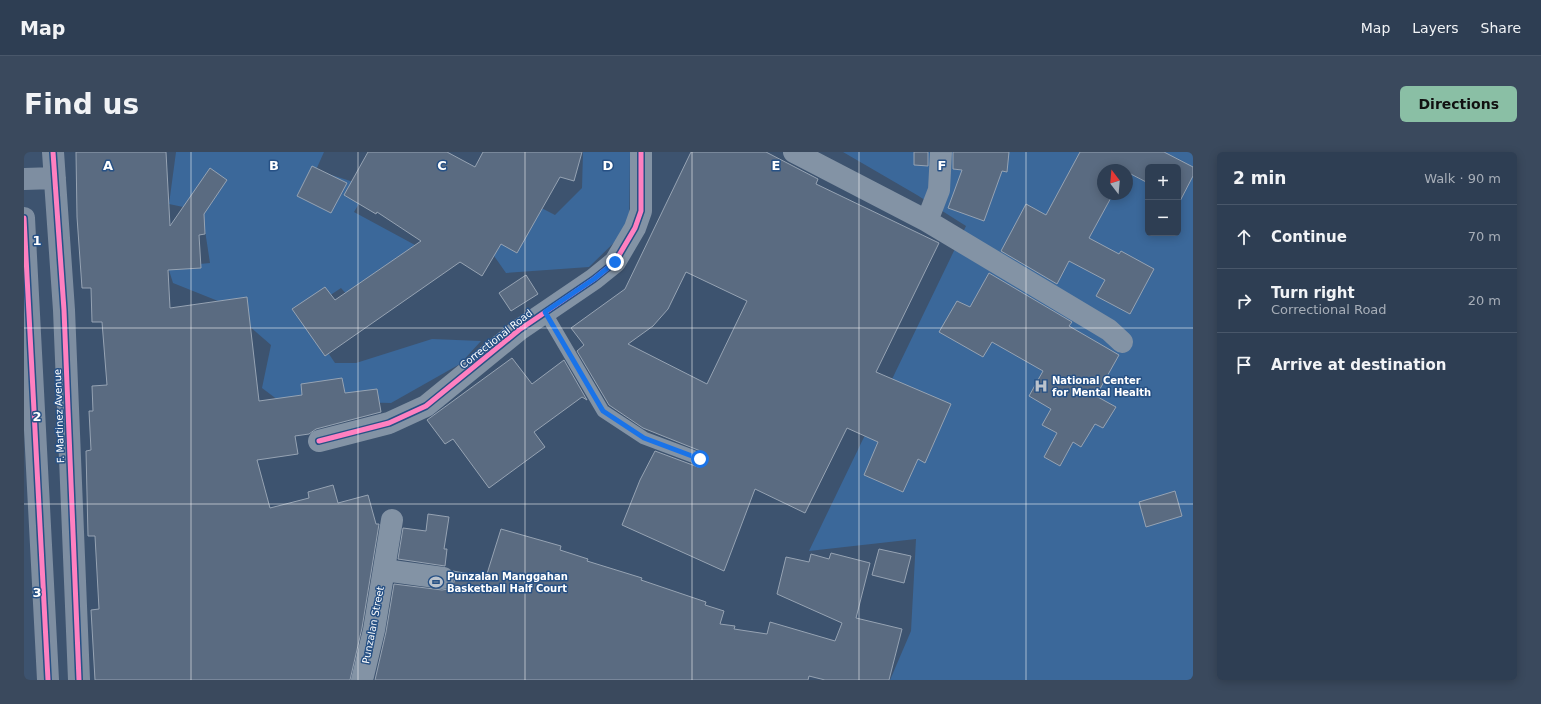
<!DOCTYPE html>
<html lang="en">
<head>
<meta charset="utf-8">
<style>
  :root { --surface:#2e3e53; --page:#3a495d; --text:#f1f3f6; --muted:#a7aeb8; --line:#49576a; --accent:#8abfa5 }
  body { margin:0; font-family:"DejaVu Sans",sans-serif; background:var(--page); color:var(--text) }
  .controls { position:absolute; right:12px; top:12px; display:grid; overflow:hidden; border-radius:6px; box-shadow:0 2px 10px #0003 }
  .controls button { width:36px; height:36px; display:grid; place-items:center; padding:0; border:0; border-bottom:1px solid var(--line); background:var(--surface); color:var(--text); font:20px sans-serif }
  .compass { position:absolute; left:1073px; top:12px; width:36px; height:36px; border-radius:50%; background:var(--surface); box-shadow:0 2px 10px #0003; rotate:344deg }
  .stop { position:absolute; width:12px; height:12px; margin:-9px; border:3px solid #1a73e8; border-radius:50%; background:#fff }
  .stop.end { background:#1a73e8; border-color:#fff; box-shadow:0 1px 4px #0008 }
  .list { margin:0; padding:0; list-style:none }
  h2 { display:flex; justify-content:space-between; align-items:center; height:52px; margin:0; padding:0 16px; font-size:17px }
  h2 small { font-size:13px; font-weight:400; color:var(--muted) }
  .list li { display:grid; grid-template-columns:26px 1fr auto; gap:12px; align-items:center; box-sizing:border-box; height:64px; padding:0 16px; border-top:1px solid var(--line) }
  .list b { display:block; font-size:15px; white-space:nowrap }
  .list p { margin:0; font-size:13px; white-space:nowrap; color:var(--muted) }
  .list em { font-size:13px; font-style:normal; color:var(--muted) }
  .icon { flex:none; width:22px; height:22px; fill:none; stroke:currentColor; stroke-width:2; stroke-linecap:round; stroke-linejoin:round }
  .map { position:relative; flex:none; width:1169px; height:528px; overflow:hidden; border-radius:6px }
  header { display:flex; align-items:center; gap:24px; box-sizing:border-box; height:56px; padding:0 20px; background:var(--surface); border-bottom:1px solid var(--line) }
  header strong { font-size:19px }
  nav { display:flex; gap:22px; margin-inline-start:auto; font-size:14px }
  .intro { display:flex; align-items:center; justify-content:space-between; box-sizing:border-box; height:96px; padding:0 24px }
  h1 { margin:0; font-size:28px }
  .button { padding:10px 18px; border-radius:6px; background:var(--accent); color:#111; font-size:14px; font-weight:700 }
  main { display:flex; gap:24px; padding:0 24px }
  aside { flex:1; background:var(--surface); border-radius:6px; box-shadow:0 2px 10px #0003 }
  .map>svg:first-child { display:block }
  .green { fill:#3b689a; fill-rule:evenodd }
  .building { fill:#5a6b81; stroke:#96a3b3; fill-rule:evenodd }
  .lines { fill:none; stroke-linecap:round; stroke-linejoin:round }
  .lane { stroke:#8393a5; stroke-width:13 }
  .street { stroke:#8393a5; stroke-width:22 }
  .secondary { stroke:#7e8ea1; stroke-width:22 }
  .cycleway-casing { stroke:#275185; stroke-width:8 }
  .cycleway { stroke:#ff80c0; stroke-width:5 }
  .route { stroke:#1a73e8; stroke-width:5 }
  .grid { fill:none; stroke:#fff; stroke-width:1; stroke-opacity:0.55 }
  .labels { text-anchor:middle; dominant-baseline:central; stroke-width:3; stroke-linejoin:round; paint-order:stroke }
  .street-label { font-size:10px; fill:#fff; stroke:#275185 }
  .poi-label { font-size:10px; font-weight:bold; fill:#fff; stroke:#275185; text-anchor:start }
  .grid-label { font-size:13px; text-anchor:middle; font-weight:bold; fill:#fff; stroke:#275185; stroke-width:3; stroke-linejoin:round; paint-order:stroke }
</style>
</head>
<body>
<header>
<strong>Map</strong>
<nav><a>Map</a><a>Layers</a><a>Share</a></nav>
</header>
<div class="intro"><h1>Find us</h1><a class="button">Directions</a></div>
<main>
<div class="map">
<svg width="1169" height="528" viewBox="0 0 1169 528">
  <rect width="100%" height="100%" fill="#3d536f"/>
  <!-- green -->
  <path class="green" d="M152,0h148l-8,18 53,17 -15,25 61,33 -67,51 -7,-8 -39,26 33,49h21l76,-24 49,2 -21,23 -69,39 -113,-3 -16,-12 9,-43 -48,-42 -50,-20 -5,-16 42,-4 -8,-52 -33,-7z
    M559,0h47l-1,76 -40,39 -83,6 -21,-30 35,-46 35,18 27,-27z
    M819,0h350v528h-303l21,-49 5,-92 -107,12 157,-325 -49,-31zM1124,15h30v66h-30zM1079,18h24v24h-24z"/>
  <!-- building -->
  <path class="building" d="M52,0h90l4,74 40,-58 17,12 -23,34 1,20 -6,1 2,33 -33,2 2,38 77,-11 12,104 43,-6 -1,-11 41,-6 3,15 32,-4 4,23 -65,17 -7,5 -14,2 3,18 -41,6 13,48 39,-10 -1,-6 25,-7 5,18 30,-8 8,29h3l-17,104 -12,52h-255l-4,-70 8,-1 -4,-73h-7l-2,-85 5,-1 -2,-39h4l-1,-25 15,-1 -5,-63h-10l-1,-34h-9l-5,-71z
    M344,0h79l28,15 8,-15h99l-8,29 -14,-4 -43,76 -16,-9 -19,32 -22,-14 -135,94 -33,-47 33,-22 10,13 86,-59 -44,-29 -1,2 -32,-19z
    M667,0h75l52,27 -2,5 123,59 -63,129 75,32 -26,59 -7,-4 -15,33 -39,-17 14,-33 -31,-14 -42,85 -50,-24 -31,82 -102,-46 18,-45 15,-29 43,16 7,-2 3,-8 -5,-5 -60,-24 -34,-23 -32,-54 7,-6 -13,-17 54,-39zM662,120l61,29 -40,83 -79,-40 25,-18 15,-17z
    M890,0h14v14l-14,-1z
    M929,0h56l-2,20 -5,-1 -18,50 -36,-13 14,-38 -9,-1z
    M1056,0h84l29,15v9l-13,25 -2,-1v-33h-30v16l-21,-11v-2h-24v24h10l-24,44 30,16 2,-3 33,18 -24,45 -34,-18 9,-16 -36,-19 -12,23 -56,-33 25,-47 20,11z
    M288,14l35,17 -16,30 -34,-17z
    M965,121l83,49 -3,4 50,29 -23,41 20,11 -13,21 -8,-4 -14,23 -8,-5 -13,24 -16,-9 13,-24 -15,-8 9,-16 -22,-13 14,-25 -51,-29 -9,15 -44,-25 18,-31 13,6z
    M502,123l12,19 -27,17 -12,-18z
    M488,206l20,26 32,-24 23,40 -5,-3 -48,35 11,15 -56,41 -36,-49 -8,5 -18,-24z
    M1151,339l7,25 -36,11 -7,-25z
    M404,362l21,3 -5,32h3l-2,17 -47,-7 5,-31 23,3z
    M477,377l60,17 -1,4 28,9 -1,2 55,17 -1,2 65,22 -1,3 19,6 -4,13 15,2 -1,3 33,5 3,-12 65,19 7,-18 -65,-29 9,-37 23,5 2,-8 18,5 2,-6 39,10 -14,55 46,11 -13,51h-64l-16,-4 -1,4h-433l11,-48 8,-48 48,6 6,-1 5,-4 2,-6 -2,-8 33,6z
    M855,397l32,7 -7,27 -32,-8z"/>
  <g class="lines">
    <!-- lane -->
    <path class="lane" d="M521,160l58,99 41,27 56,21"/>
    <!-- street -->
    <path class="street" d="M770,0l133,69 182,109 13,12
      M903,69l12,-31 2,-38
      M295,289l70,-18 37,-17 93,-76 75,-51 21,-17 20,-34 6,-17v-59
      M360,418l59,8
      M338,528l12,-50 18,-110"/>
    <!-- secondary -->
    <path class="secondary" d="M29,0l11,158 15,370
      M0,27l31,-1
      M0,66l24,462"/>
    <!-- cycleway casing -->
    <g class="cycleway-casing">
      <path id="cycleway" d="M29,0l11,158 15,370
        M0,66l24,462
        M295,289l70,-18 37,-17 93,-76 75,-51 21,-17 20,-34 6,-17v-59"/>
    </g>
    <!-- cycleway -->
    <use href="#cycleway" class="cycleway"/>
  </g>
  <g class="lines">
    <!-- route -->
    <path class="route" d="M591,110l-21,17 -49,33 58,99 41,27 56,21"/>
  </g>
  <!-- grid -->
  <path class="grid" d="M167,0v528M334,0v528M501,0v528M668,0v528M835,0v528M1002,0v528M0,176h1169M0,352h1169"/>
  <!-- icons -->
  <defs>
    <g id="hospital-bare" transform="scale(1.08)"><path d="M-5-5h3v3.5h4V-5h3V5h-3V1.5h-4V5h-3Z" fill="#bbc3cd" stroke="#275185" stroke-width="2.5" paint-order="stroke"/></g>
    <g id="stadium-bare" transform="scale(1.08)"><path d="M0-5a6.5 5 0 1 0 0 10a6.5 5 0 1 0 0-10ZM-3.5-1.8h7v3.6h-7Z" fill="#bbc3cd" stroke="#275185" stroke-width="2.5" paint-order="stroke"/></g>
  </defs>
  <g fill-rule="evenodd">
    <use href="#hospital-bare" x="1017" y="234"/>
    <use href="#stadium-bare" x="412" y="430"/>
  </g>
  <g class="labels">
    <!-- street labels -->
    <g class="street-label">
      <text transform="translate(472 187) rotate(-38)">Correctional Road</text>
      <text transform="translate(35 264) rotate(-92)">F. Martinez Avenue</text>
      <text transform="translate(349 473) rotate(-79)">Punzalan Street</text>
    </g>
    <!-- poi labels -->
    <g class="poi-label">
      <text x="1028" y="228">National Center<tspan x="1028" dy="12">for Mental Health</tspan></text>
      <text x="423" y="424">Punzalan Manggahan<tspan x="423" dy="12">Basketball Half Court</tspan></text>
    </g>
  </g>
  <g class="grid-label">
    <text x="84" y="18">A</text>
    <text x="250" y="18">B</text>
    <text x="418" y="18">C</text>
    <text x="584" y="18">D</text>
    <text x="752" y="18">E</text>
    <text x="918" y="18">F</text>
    <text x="13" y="93">1</text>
    <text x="13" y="269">2</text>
    <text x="13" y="445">3</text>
  </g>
</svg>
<div class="controls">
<button>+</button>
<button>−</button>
</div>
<svg class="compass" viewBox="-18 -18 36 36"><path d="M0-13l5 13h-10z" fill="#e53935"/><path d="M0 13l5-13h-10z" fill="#a7aeb8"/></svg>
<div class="stop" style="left:676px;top:307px"></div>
<div class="stop end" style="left:591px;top:110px"></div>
</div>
<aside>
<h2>2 min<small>Walk · 90 m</small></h2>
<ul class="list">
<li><svg class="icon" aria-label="ahead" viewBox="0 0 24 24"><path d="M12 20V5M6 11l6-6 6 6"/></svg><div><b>Continue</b></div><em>70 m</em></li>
<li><svg class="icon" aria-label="right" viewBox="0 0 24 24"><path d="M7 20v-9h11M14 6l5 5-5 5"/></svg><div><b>Turn right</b><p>Correctional Road</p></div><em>20 m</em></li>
<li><svg class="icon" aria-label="arrive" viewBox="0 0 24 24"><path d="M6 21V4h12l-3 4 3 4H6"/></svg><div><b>Arrive at destination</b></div></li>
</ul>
</aside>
</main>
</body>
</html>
